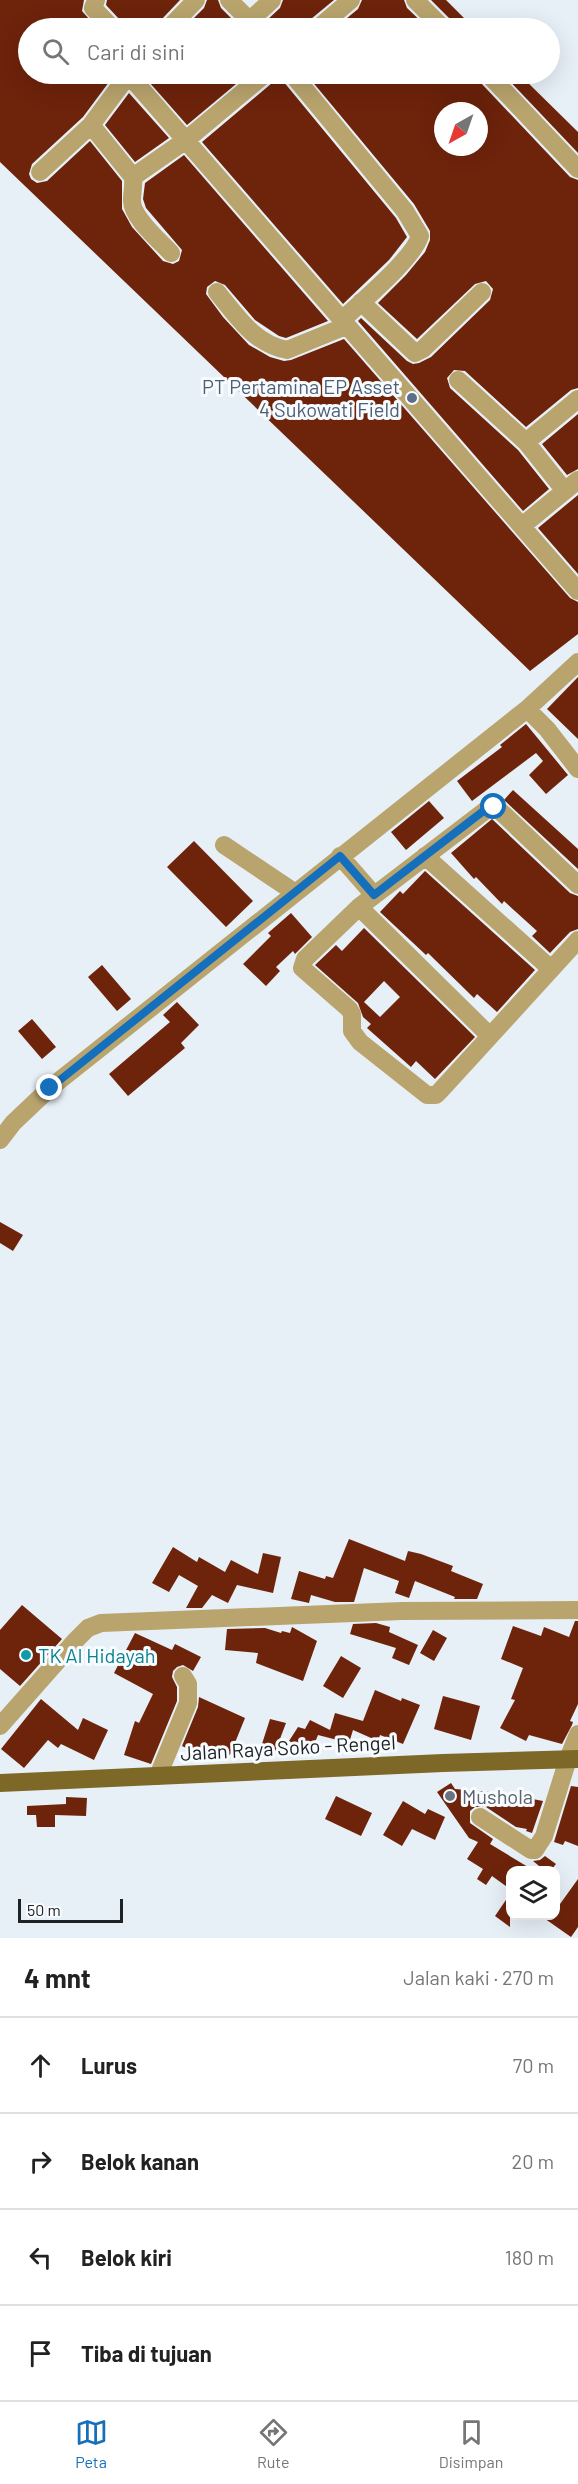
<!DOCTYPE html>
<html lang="id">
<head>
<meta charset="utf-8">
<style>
  :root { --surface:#fff; --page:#f2f2f2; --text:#222; --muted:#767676; --line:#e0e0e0; --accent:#146fbc }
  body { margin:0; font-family:Barlow,sans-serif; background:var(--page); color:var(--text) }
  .controls { position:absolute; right:18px; bottom:18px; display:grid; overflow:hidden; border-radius:12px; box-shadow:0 6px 24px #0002 }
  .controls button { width:54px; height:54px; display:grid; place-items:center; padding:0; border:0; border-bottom:2px solid var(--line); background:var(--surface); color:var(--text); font:30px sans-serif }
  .compass { position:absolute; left:434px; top:102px; width:54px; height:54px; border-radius:50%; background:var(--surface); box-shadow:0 6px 24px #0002; rotate:220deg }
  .scale { position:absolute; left:18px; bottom:15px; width:105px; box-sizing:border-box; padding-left:6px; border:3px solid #202326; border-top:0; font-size:16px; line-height:21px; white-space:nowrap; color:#202326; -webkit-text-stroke:4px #f8fcff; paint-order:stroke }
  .stop { position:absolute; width:18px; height:18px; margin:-14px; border:4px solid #146fbc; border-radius:50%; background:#fff }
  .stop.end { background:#146fbc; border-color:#fff; box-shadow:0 2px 6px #0008 }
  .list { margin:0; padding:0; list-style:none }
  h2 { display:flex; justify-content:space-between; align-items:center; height:78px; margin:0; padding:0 24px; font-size:26px }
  h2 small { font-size:20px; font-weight:400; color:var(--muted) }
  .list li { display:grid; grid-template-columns:39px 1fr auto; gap:18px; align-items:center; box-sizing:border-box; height:96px; padding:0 24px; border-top:2px solid var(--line) }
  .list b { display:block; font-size:22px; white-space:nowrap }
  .list em { font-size:20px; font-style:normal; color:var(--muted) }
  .icon { flex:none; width:33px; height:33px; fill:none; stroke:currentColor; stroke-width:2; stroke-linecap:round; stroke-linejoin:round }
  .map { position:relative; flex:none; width:578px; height:1938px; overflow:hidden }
  .search { position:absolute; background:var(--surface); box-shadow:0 6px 24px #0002; left:18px; right:18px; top:18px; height:66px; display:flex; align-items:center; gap:15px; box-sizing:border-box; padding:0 21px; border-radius:33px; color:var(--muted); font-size:22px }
  .sheet { height:462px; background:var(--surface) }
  nav { display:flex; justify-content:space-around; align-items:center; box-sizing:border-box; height:84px; border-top:2px solid var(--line); background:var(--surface); font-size:16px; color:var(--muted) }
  nav a { display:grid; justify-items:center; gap:3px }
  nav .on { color:var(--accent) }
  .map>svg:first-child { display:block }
  .building { fill:#6e230b; fill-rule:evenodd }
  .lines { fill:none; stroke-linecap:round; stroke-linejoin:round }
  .minor { stroke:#b9a46d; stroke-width:18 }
  .major { stroke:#7e6827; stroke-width:18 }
  .route { stroke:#146fbc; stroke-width:8 }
  .service-dot { fill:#5c6f8a; stroke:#f8fcff; stroke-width:2 }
  .culture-dot { fill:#0f9aa8; stroke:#f8fcff; stroke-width:2 }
  .worship-dot { fill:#6b7280; stroke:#f8fcff; stroke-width:2 }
  .labels { text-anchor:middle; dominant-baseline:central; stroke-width:6; stroke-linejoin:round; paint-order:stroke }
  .service-label { font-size:20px; fill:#4e5e75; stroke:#f8fcff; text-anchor:end }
  .culture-label { font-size:20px; fill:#0d838f; stroke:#f8fcff; text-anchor:start }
  .street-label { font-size:20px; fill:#202326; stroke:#f8fcff }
  .worship-label { font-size:20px; fill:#5b616d; stroke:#f8fcff; text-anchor:start }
</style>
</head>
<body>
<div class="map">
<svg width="578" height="1938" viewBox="0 0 578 1938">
  <rect width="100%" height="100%" fill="#e7eff7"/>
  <!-- building -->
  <path class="building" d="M0,0h84l-2,11 15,17h-69v46h87l-32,43 -51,47 -3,10 2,5 6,4 10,-2 43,-40 32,40v28l10,18 31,34 10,3 6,-3 3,-11 -36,-42 -3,-9 2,-16 39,-28 144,166 -42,17 -7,-2 -24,-16 -30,-35 -10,-4 -8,6 -1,7 17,23 26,28 21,12 14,4 7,-1 53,-21 226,259 8,4v32l-48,37 -530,-509z
    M107,0h73l-19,20 -3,8h-35l-3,-8 -14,-15z
    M207,0h11l3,8 20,20h-57l20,-20z
    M283,0h51l-23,19 -4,9h-39l-2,-7 14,-13z
    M362,0h42l3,8 21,20h-93l23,-19z
    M431,0h15l28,28h-20l-3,-8z
    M142,74h106l-61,51z
    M276,74h5l2,7 113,137 11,19 -18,23 -46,44 -141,-162 70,-59z
    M306,74h171l3,8 90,95 8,3v208l-7,2 -45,37 -61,-56 -11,-1 -7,8 3,10 68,62 31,39 -26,22 -165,-190 3,-3 46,43 6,3 6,-1 12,-6 59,-57 3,-11 -7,-8 -11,3 -58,55 -39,-36 28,-28 19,-23 5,-12v-9l-16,-27zM443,111h36v36h-36z
    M503,74h16l59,58v21z
    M129,93l40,45 -34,24 -30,-37z
    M578,414v55l-11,6 -25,-31z
    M578,495v79l-40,-46z
    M578,677v62l-31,-30z
    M526,724l42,51 -22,19 -17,-19 14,-14 -7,-8 -64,48 -15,-20 45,-34 -2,-2z
    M513,790l65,59v20l-74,-69z
    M429,801l15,17 -38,32 -15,-18z
    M492,819l78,74 8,3v33l-8,3 -20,21 -18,-17 5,-5 -33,-30 -2,3 -26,-27 -2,2 -23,-26z
    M194,841l59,60 -27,26 -59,-60z
    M425,871l110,99 -38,42 -20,-18 -3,4 -46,-45 -2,2 -46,-43 20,-21 3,3z
    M291,913l21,24 -17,17 -2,-3 -17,16 4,4 -14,15 -23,-22 28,-28 -3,-3z
    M364,928l111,109 -40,42 -19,-18 -5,6 -44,-39 4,-4 -8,-7 -5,-14 -43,-38 21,-20 6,6zM384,981l16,16 -20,20 -16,-15z
    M102,965l29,34 -14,12 -29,-34z
    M177,1002l22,23 -18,18 4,5 -57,48 -19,-22 61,-52 -7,-7z
    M32,1019l24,28 -14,12 -24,-28z
    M0,1222l23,13 -10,16 -13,-8z
    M349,1539l56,22 3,-10 13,3 32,12 -2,5 32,13 -6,15h-23l1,-2 -40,-16 -6,17 -14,-5 4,-12 -35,-13 -10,34h-19l-24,-7 -2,8 -18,-4 8,-28 26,8 1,-3 7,2z
    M173,1547l24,15 2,-5 26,15 6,-12 27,14 5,-21 18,4 -8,36 -36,-8 -9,18 -16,-8 -10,13h-16l12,-22 -19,-11 -10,17 -17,-9z
    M22,1605l40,34 -42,47 -20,-17v-39z
    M575,1621h3v83l-8,17 3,1 -1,3 -10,19 -33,-9 -3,6 -26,-13 15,-28 -4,-1 12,-31 -22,-9 12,-33 28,10 3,-9 25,10z
    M376,1623l14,4 -1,5 29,13 -9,20 -17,-7 4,-10 -46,-14 3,-10z
    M292,1627l25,14 -14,40 -47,-18 2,-10 -33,-3 2,-21 38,-1 16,5 1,-2 8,2z
    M433,1630l14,8 -13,23 -14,-8z
    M135,1633l37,17 3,-6 26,13 -8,14 -10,-6 -6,2 -4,4 -1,6 5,10v14l-26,63 -27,-9 11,-34 4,2 14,-29 -39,-21z
    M341,1656l20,12 -18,30 -20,-12z
    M375,1690l26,11 1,-3 18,7 -17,39 -23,-9 -2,6 -25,-11 -4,13 -31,-8 -7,17 -22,-11 9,-14 7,2 5,-9 20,10 5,-17 28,8z
    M443,1696l37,10 -9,34 -37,-11z
    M199,1697l46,21 -15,37 -26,-11 -5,10 -17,-8 16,-39z
    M41,1699l37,31 5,-12 25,12 -14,30 -33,-16 -3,4 -10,-8 -24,28 -23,-19z
    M270,1719l16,4 -11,29 -14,-5z
    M451,1783l4,6 47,4 41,8 -11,32 -6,-2 1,-2 -11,-2 -30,-20h-11l-5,4v12l23,16 -3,5 43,26h-23v19l-18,-13 -6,9 -9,-6 6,-10 -16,-10 11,-17 -9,-4 -32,-46z
    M571,1786l7,1v59l-13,-5 -2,4 -9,-3z
    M336,1796l36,17 -11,23 -36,-17z
    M66,1797l21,1 -1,18 -31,-1v12h-18l-1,-12h-9v-9l39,-2z
    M403,1801l22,13 3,-5 17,8 -10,23 -23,-11 -10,17 -19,-11z
    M545,1856l11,8 -5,6h-7l-11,-9 7,-1z
    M578,1879v48l-7,10 -30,-21h14v-5z
    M510,1894v33l-15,-11z"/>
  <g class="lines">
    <!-- minor -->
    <path class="minor" d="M96,0l-3,8 19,20
      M229,0l28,28
      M415,0l28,28
      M249,21l23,-21
      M169,28l27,-28
      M318,28l33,-28
      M128,74l450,517
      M129,74l-38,51 42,52 53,-37 79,-66
      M292,74l113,137 15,25c-7,23 -59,66 -79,85
      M488,74l90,95
      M40,172l51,-47
      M133,177c1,9 -1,15 -1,23 -1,17 28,41 39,53
      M217,292c20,24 37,52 70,58l59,-24
      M361,302l54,51 8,-4 59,-57
      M458,380l68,62 39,49
      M526,442l52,-43
      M522,526l56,-46
      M527,709l20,20 31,40
      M224,845l70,47
      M340,856l34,39
      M425,856l126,113
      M578,885l-80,-76 -8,-2 -131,100 -54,52 -3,9 47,41 3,5v17l8,11 67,53h9l4,-4 138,-151
      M359,907l131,129
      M0,1140l13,-17 37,-35 477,-379 51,-47
      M0,1726l76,-86 12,-12 13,-5 301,-12 176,-1
      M158,1776l30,-73v-19l-5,-8
      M480,1817l51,33h4l9,-14 24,-77 10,-25"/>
    <!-- major -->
    <path class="major" d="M0,1783l443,-20 135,-4"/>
  </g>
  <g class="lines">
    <!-- route -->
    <path class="route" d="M50,1088l290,-232 34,39 112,-86 8,-2"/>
  </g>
  <!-- markers -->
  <circle class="service-dot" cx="412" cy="398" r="6"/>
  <circle class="culture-dot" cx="26" cy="1655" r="6"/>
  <circle class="worship-dot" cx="450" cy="1796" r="6"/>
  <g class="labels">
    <!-- service labels -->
    <g class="service-label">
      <text x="400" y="386">PT Pertamina EP Asset<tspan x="400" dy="23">4 Sukowati Field</tspan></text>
    </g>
    <!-- culture labels -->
    <g class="culture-label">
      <text x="38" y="1655">TK Al Hidayah</text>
    </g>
    <!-- street labels -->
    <g class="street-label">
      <text transform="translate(288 1747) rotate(-3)">Jalan Raya Soko - Rengel</text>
    </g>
    <!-- worship labels -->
    <g class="worship-label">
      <text x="462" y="1796">Mushola</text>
    </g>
  </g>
</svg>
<div class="controls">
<button><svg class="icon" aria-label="layers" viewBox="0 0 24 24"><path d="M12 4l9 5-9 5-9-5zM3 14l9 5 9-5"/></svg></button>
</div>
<svg class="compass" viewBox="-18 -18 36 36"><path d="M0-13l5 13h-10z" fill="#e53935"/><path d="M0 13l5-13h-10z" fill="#767676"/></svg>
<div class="scale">50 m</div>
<div class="stop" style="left:494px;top:807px"></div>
<div class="stop end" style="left:50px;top:1088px"></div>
<div class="search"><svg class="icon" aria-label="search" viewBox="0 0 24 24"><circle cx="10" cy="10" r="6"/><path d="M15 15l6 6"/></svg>Cari di sini</div>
</div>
<section class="sheet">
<h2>4 mnt<small>Jalan kaki · 270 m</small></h2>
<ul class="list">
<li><svg class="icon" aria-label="ahead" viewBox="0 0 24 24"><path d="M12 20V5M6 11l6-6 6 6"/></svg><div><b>Lurus</b></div><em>70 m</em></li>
<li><svg class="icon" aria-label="right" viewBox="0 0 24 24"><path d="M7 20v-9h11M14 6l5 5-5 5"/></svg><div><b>Belok kanan</b></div><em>20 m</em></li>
<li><svg class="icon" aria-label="left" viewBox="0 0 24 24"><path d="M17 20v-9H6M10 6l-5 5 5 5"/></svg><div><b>Belok kiri</b></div><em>180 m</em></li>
<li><svg class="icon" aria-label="arrive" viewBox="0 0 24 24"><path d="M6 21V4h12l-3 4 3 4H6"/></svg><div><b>Tiba di tujuan</b></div></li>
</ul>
</section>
<nav>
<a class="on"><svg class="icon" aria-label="map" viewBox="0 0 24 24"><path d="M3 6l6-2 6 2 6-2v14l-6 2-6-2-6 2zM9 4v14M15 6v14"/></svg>Peta</a>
<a><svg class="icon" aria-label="directions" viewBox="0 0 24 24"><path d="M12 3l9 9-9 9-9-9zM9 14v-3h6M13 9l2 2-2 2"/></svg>Rute</a>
<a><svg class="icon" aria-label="saved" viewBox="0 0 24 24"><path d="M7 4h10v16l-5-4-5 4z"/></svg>Disimpan</a>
</nav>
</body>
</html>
